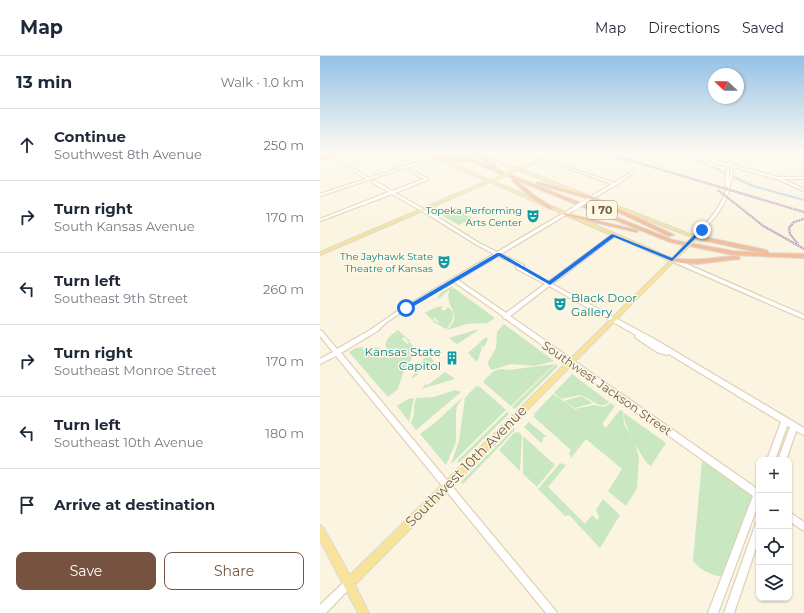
<!DOCTYPE html>
<html lang="en">
<head>
<meta charset="utf-8">
<style>
  :root { --surface:#fff; --page:#f6f6f7; --text:#1f2937; --muted:#747a83; --line:#e0e1e3; --accent:#765240 }
  body { margin:0; font-family:Montserrat,sans-serif; background:var(--page); color:var(--text) }
  .controls { position:absolute; right:12px; bottom:12px; display:grid; overflow:hidden; border-radius:8px; box-shadow:0 1px 3px #0004 }
  .controls button { width:36px; height:36px; display:grid; place-items:center; padding:0; border:0; border-bottom:1px solid var(--line); background:var(--surface); color:var(--text); font:20px sans-serif }
  .compass { position:absolute; left:388px; top:12px; width:36px; height:36px; border-radius:50%; background:var(--surface); box-shadow:0 1px 3px #0004; rotate:292deg }
  .stop { position:absolute; width:12px; height:12px; margin:-9px; border:3px solid #1a73e8; border-radius:50%; background:#fff }
  .stop.end { background:#1a73e8; border-color:#fff; box-shadow:0 1px 4px #0008 }
  .list { margin:0; padding:0; list-style:none }
  h2 { display:flex; justify-content:space-between; align-items:center; height:52px; margin:0; padding:0 16px; font-size:17px }
  h2 small { font-size:13px; font-weight:400; color:var(--muted) }
  .list li { display:grid; grid-template-columns:26px 1fr auto; gap:12px; align-items:center; box-sizing:border-box; height:72px; padding:0 16px; border-top:1px solid var(--line) }
  .list b { display:block; font-size:15px; white-space:nowrap }
  .list p { margin:0; font-size:13px; white-space:nowrap; color:var(--muted) }
  .list em { font-size:13px; font-style:normal; color:var(--muted) }
  .actions { display:flex; gap:8px; padding:12px 16px }
  .actions a { flex:1; padding:9px 0; border:1px solid var(--accent); border-radius:8px; text-align:center; font-size:14px; color:var(--accent) }
  .actions .main { background:var(--accent); color:#fff }
  .icon { flex:none; width:22px; height:22px; fill:none; stroke:currentColor; stroke-width:2; stroke-linecap:round; stroke-linejoin:round }
  .map { position:relative; flex:none; width:484px; height:557px; overflow:hidden }
  header { display:flex; align-items:center; gap:24px; box-sizing:border-box; height:56px; padding:0 20px; background:var(--surface); border-bottom:1px solid var(--line) }
  header strong { font-size:19px }
  nav { display:flex; gap:22px; margin-inline-start:auto; font-size:14px }
  main { display:flex }
  aside { flex:1; background:var(--surface) }
  .map>svg:first-child { display:block }
  .green { fill:#c9e7c0 }
  .lines { fill:none; stroke-linecap:round; stroke-linejoin:round }
  .river { fill:#b6d5e3; fill-rule:evenodd }
  .secondary-casing { stroke:#e0d1b8; stroke-width:2.5 }
  .primary-casing { stroke:#ddd8d3; stroke-width:2 }
  .highway-casing { stroke:#ddd8d3; stroke-width:2 }
  .secondary { fill:#fff; fill-rule:evenodd }
  .primary { fill:#f7e39a; fill-rule:evenodd }
  .highway { fill:#f3be99; fill-rule:evenodd }
  .rail-casing { stroke:#b8a0c2; stroke-width:2 }
  .rail { stroke:#fef8e5; stroke-width:1; stroke-dasharray:1.5; stroke-linecap:butt }
  .secondary-bridge-far1-casing { stroke:#e0d1b8; stroke-width:4; stroke-linecap:butt }
  .secondary-bridge-casing { stroke:#e0d1b8; stroke-width:5.5; stroke-linecap:butt }
  .primary-bridge-far1-casing { stroke:#ddd8d3; stroke-width:4.5; stroke-linecap:butt }
  .primary-bridge-casing { stroke:#ddd8d3; stroke-width:6; stroke-linecap:butt }
  .highway-bridge-casing { stroke:#ddd8d3; stroke-width:5; stroke-linecap:butt }
  .secondary-bridge-far1 { stroke:#fff; stroke-width:3 }
  .secondary-bridge { stroke:#fff; stroke-width:4 }
  .primary-bridge-far1 { stroke:#f7e39a; stroke-width:3.5 }
  .primary-bridge { stroke:#f7e39a; stroke-width:4.5 }
  .highway-bridge { stroke:#f3be99; stroke-width:4 }
  .route { fill:#1a73e8 }
  .labels { text-anchor:middle; dominant-baseline:central; stroke-width:3; stroke-linejoin:round; paint-order:stroke }
  .far-culture-label { font-size:10px; fill:#0d838f; stroke:#fef8e5; text-anchor:end }
  .shield { fill:#fef8e5; stroke:#9b8c78; stroke-width:1 }
  .shield-label { font-size:11px; font-weight:bold; fill:#705d49 }
  .culture-label { font-size:12px; fill:#0d838f; stroke:#fef8e5; text-anchor:start }
  .street-label { font-size:12px; fill:#705d49; stroke:#fef8e5 }
  .near-street-label { font-size:14px; fill:#705d49; stroke:#fef8e5 }
</style>
</head>
<body>
<header>
<strong>Map</strong>
<nav><a>Map</a><a>Directions</a><a>Saved</a></nav>
</header>
<main>
<aside>
<h2>13 min<small>Walk · 1.0 km</small></h2>
<ul class="list">
<li><svg class="icon" aria-label="ahead" viewBox="0 0 24 24"><path d="M12 20V5M6 11l6-6 6 6"/></svg><div><b>Continue</b><p>Southwest 8th Avenue</p></div><em>250 m</em></li>
<li><svg class="icon" aria-label="right" viewBox="0 0 24 24"><path d="M7 20v-9h11M14 6l5 5-5 5"/></svg><div><b>Turn right</b><p>South Kansas Avenue</p></div><em>170 m</em></li>
<li><svg class="icon" aria-label="left" viewBox="0 0 24 24"><path d="M17 20v-9H6M10 6l-5 5 5 5"/></svg><div><b>Turn left</b><p>Southeast 9th Street</p></div><em>260 m</em></li>
<li><svg class="icon" aria-label="right" viewBox="0 0 24 24"><path d="M7 20v-9h11M14 6l5 5-5 5"/></svg><div><b>Turn right</b><p>Southeast Monroe Street</p></div><em>170 m</em></li>
<li><svg class="icon" aria-label="left" viewBox="0 0 24 24"><path d="M17 20v-9H6M10 6l-5 5 5 5"/></svg><div><b>Turn left</b><p>Southeast 10th Avenue</p></div><em>180 m</em></li>
<li><svg class="icon" aria-label="arrive" viewBox="0 0 24 24"><path d="M6 21V4h12l-3 4 3 4H6"/></svg><div><b>Arrive at destination</b></div></li>
</ul>
<div class="actions"><a class="main">Save</a><a>Share</a></div>
</aside>
<div class="map">
<svg width="484" height="557" viewBox="0 0 484 557">
  <rect width="100%" height="100%" fill="#fbf4e0"/>
  <!-- green -->
  <path class="green" d="M134,152l19,10 -14,7 -20,-11z
    M132,230l1,1 -2,2 3,-1 41,30 -8,5 -20,1 -20,6c18,-16 -5,-25 3,-40 -5,2 -8,7 -13,10l3,-7z
    M123,250l-2,4h5l1,-3c10,4 6,16 -1,22l-9,-5 2,-2 -5,-5 -1,2 5,4 -2,1 -11,-11 9,-5z
    M184,268l50,37 -19,5 -24,-2 -19,6 -3,-3 -1,-5 8,-14 1,-16z
    M78,274l12,11 -1,1 -5,-5 -2,2 5,5 3,-2 6,8c-19,7 -47,-1 -18,-20z
    M155,274h4l-22,14 -8,-6z
    M166,281l2,2 -4,8 -4,-1 2,2 -5,14 -9,-9z
    M44,291l-2,2 2,1 12,-3 20,6 21,-2 -13,19 -6,19 -10,8 -39,-45 7,-4z
    M107,297l7,8 -17,12 1,2 -7,4z
    M235,308l-44,42 -27,-23v-3l10,-9 7,-2 8,1z
    M236,308l2,2 -43,43 -3,-2z
    M125,316l10,7 -34,10 5,-5 2,1z
    M252,318l37,28c-8,10 -19,-5 -29,-7l-19,4 -7,-6z
    M156,330l4,1 26,23 -55,54 8,-23 6,-43z
    M135,334l6,2 -45,38 -5,-7 3,-9v-8l2,-8 18,-1z
    M233,338l22,15 19,-4 10,2 7,-4 4,3 -13,18 4,4 14,-18 3,1 1,13 11,20 4,13 -2,31 -11,18 -18,-15 14,-22 -36,-30 -15,19 -2,-5 2,-3 -37,-33 1,-4z
    M261,340l12,7 -18,5 -11,-7z
    M143,341l-6,9 -1,6v30l-10,23 -26,-31 17,-13z
    M94,342l-5,24 -12,-16 11,-7z
    M187,356l2,2 -50,49 -2,-2z
    M304,357l42,30 -15,23c-7,-2 -30,-45 -27,-53z
    M209,366l18,15h-3l-3,6 -17,-16z
    M194,372l1,2 -52,54 -2,-2z
    M199,376l3,4 -2,35 -21,-21 15,-17z
    M203,380l32,29 -18,22 -14,-13z
    M382,405l51,35 -28,75 -3,5c-8,1 -26,-8 -29,-16z
    M240,407l6,2 -18,22 37,37 7,-9 5,5 2,-3 -3,-7 7,-11 17,16 -20,33 -31,-33 -4,1 -27,-27z"/>
  <g class="lines">
    <!-- river -->
    <path class="river" d="M361,97h3l70,32 50,14v2l-52,-14z"/>
    <!-- secondary casing -->
    <g class="secondary-casing">
      <path id="secondary" d="M4,97h3l42,25 33,-11v-1h2l42,-13h3l-43,15 23,11 -34,14 41,23 43,27 18,9 77,-45h2v2l-75,45 23,11v2h-3l27,15 65,-48h2v2l-63,48 104,56 148,88v7l-8,-4 -10,29h-8l12,-33 -3,-1 -12,34h-8l14,-38 -112,-68 -2,1 -10,-3 -21,-14 -1,-2 1,-1 -87,-49 -39,30 246,172 3,-1v15l-41,111h-10l45,-117 -247,-177 -3,-1v-2l-49,-34c-13,7 -71,39 -75,48l-38,23 214,257 2,3h-11l-210,-257 -16,8v-5l13,-7 -13,-16v-6l2,1 15,18 35,-20 1,-1 26,-18 95,-56 -17,-9 -45,-28 -40,-23 -72,27v-2l69,-27 -16,-9v-2h2l17,10 32,-12 -20,-11 -84,28v-2l46,-15zM178,200l19,9 -1,1 1,3 28,15 -39,29 -48,-33z
        M204,97h3l87,30 19,-12 2,1 -19,13 -28,16 -2,-1 1,-1 25,-15z
        M374,97h3l24,9 8,2 -1,-11h2l2,12 46,12h26v2h-22l22,10v2l-27,-12 -44,-12c-3,35 -13,46 -37,71h-2v-2c14,-14 28,-29 33,-49l-2,-4 2,-14 1,-1 1,1v12l2,-14 -12,-3z
        M351,203h4l129,56v4l-133,-58z
        M469,456l15,10v9l-15,-10z
        M439,466v17l-25,74h-10l31,-87 1,-3z
        M28,523l3,2 2,3 -2,3 -25,26h-6v-8l25,-24z"/>
    </g>
    <!-- primary casing -->
    <g class="primary-casing">
      <path id="primary" d="M155,97h3l40,15 35,-15h3l-35,16 69,27 -3,1 -69,-27 -3,1v-2z
        M113,100h2l55,24 11,-4v2l-8,3 179,77 8,-8h4v1l-329,334 14,28h-11l-38,-73v-15l3,2 27,48 320,-314 -180,-79 -170,73v-3l167,-71 -54,-23z
        M283,145h2l92,36 -1,2h-4v-2l-89,-34z"/>
    </g>
    <!-- highway casing -->
    <g class="highway-casing">
      <path id="highway" d="M131,97h5l217,87 60,11 28,2 -68,-15v-2l2,-1 71,15 2,1v2l36,1v4l-71,-3 -63,-13 -154,-62 19,16 19,12 -4,1 -19,-11 -18,-17 -1,-1 2,-1z
        M150,97h4l24,14 -3,1z
        M116,101l30,3 2,1 -2,1 -29,-3z
        M218,126l56,15 80,38 -5,1 -79,-37 -53,-15 -1,-1z
        M244,157l72,17 2,1 -2,1 -72,-17z
        M417,200l3,2 -1,1 -42,5 -16,-1 -11,-2 -1,-1 3,-2c22,4 43,-1 65,-2z"/>
    </g>
    <!-- secondary -->
    <use href="#secondary" class="secondary"/>
    <!-- primary -->
    <use href="#primary" class="primary"/>
    <!-- highway -->
    <use href="#highway" class="highway"/>
    <!-- rail casing -->
    <g class="rail-casing">
      <path id="rail" d="M285,97l199,59
        M398,134l44,35 42,24
        M478,188l-8,-10 -1,-6 5,-6 10,-3"/>
    </g>
    <!-- rail -->
    <use href="#rail" class="rail"/>
    <!-- secondary-bridge-far1 casing -->
    <g class="secondary-bridge-far1-casing">
      <path id="secondary-bridge-far1" d="M261,148l7,-4"/>
    </g>
    <!-- secondary-bridge casing -->
    <g class="secondary-bridge-casing">
      <path id="secondary-bridge" d="M255,152l8,-5"/>
    </g>
    <!-- primary-bridge-far1 casing -->
    <g class="primary-bridge-far1-casing">
      <path id="primary-bridge-far1" d="M180,121l13,-6"/>
    </g>
    <!-- primary-bridge casing -->
    <g class="primary-bridge-casing">
      <path id="primary-bridge" d="M362,195l12,-13"/>
    </g>
    <!-- highway-bridge casing -->
    <g class="highway-bridge-casing">
      <path id="highway-bridge" d="M0,102l16,-4"/>
    </g>
    <!-- secondary-bridge-far1 -->
    <use href="#secondary-bridge-far1" class="secondary-bridge-far1"/>
    <!-- secondary-bridge -->
    <use href="#secondary-bridge" class="secondary-bridge"/>
    <!-- primary-bridge-far1 -->
    <use href="#primary-bridge-far1" class="primary-bridge-far1"/>
    <!-- primary-bridge -->
    <use href="#primary-bridge" class="primary-bridge"/>
    <!-- highway-bridge -->
    <use href="#highway-bridge" class="highway-bridge"/>
  </g>
  <!-- sky -->
  <linearGradient id="sky" x2="0" y2="1"><stop stop-color="#94c1e6"/><stop offset="0.55" stop-color="#fdfaf1"/><stop offset="1" stop-color="#fdfaf1" stop-opacity="0"/></linearGradient>
  <rect width="484" height="175" fill="url(#sky)"/>
  <!-- route -->
  <path class="route" d="M380,173l4,1 -32,31 -58,-24 -64,48 -51,-29 -90,53 -6,-1 94,-55h3l49,28 63,-47 60,24z"/>
  <!-- icons -->
  <defs>
    <g id="theatre-bare" transform="scale(1.08)"><path d="M-5-5.5Q0-4 5-5.5V0Q5 5 0 6Q-5 5-5 0ZM-3.3-2.5H-1v1.5H-3.3ZM1-2.5H3.3v1.5H1ZM-2.8 1Q0 5.5 2.8 1Z" fill="#0f9aa8" stroke="#fef8e5" stroke-width="2.5" paint-order="stroke"/></g>
    <g id="building-bare" transform="scale(1.08)"><path d="M-4-6H4V6H1V3H-1V6H-4ZM-2.5-4.3h1.7v1.8h-1.7ZM.8-4.3h1.7v1.8H.8ZM-2.5-1h1.7V.8h-1.7ZM.8-1h1.7V.8H.8Z" fill="#0f9aa8" stroke="#fef8e5" stroke-width="2.5" paint-order="stroke"/></g>
  </defs>
  <g fill-rule="evenodd">
    <use href="#theatre-bare" x="213" y="160"/>
    <use href="#theatre-bare" x="124" y="206"/>
    <use href="#theatre-bare" x="240" y="248"/>
    <use href="#building-bare" x="132" y="302"/>
  </g>
  <g class="labels">
    <!-- far-culture labels -->
    <g class="far-culture-label">
      <text x="202" y="154">Topeka Performing<tspan x="202" dy="12">Arts Center</tspan></text>
      <text x="113" y="200">The Jayhawk State<tspan x="113" dy="12">Theatre of Kansas</tspan></text>
    </g>
    <!-- shield labels -->
    <rect class="shield" x="267" y="145" width="30" height="18" rx="3"/>
    <g class="shield-label">
      <text x="282" y="154">I 70</text>
    </g>
    <!-- culture labels -->
    <g class="culture-label">
      <text x="251" y="241">Black Door<tspan x="251" dy="14">Gallery</tspan></text>
      <text x="121" y="295" text-anchor="end">Kansas State<tspan x="121" dy="14">Capitol</tspan></text>
    </g>
    <!-- street labels -->
    <g class="street-label">
      <text transform="translate(287 332) rotate(35)">Southwest Jackson Street</text>
    </g>
    <!-- near-street labels -->
    <g class="near-street-label">
      <text transform="translate(146 410) rotate(-45)">Southwest 10th Avenue</text>
    </g>
  </g>
</svg>
<div class="controls">
<button>+</button>
<button>−</button>
<button><svg class="icon" aria-label="locate" viewBox="0 0 24 24"><circle cx="12" cy="12" r="6"/><path d="M12 2v4M12 18v4M2 12h4M18 12h4"/></svg></button>
<button><svg class="icon" aria-label="layers" viewBox="0 0 24 24"><path d="M12 4l9 5-9 5-9-5zM3 14l9 5 9-5"/></svg></button>
</div>
<svg class="compass" viewBox="-18 -18 36 36"><path d="M0-13l5 13h-10z" fill="#e53935"/><path d="M0 13l5-13h-10z" fill="#747a83"/></svg>
<div class="stop" style="left:86px;top:252px"></div>
<div class="stop end" style="left:382px;top:174px"></div>
</div>
</main>
</body>
</html>
